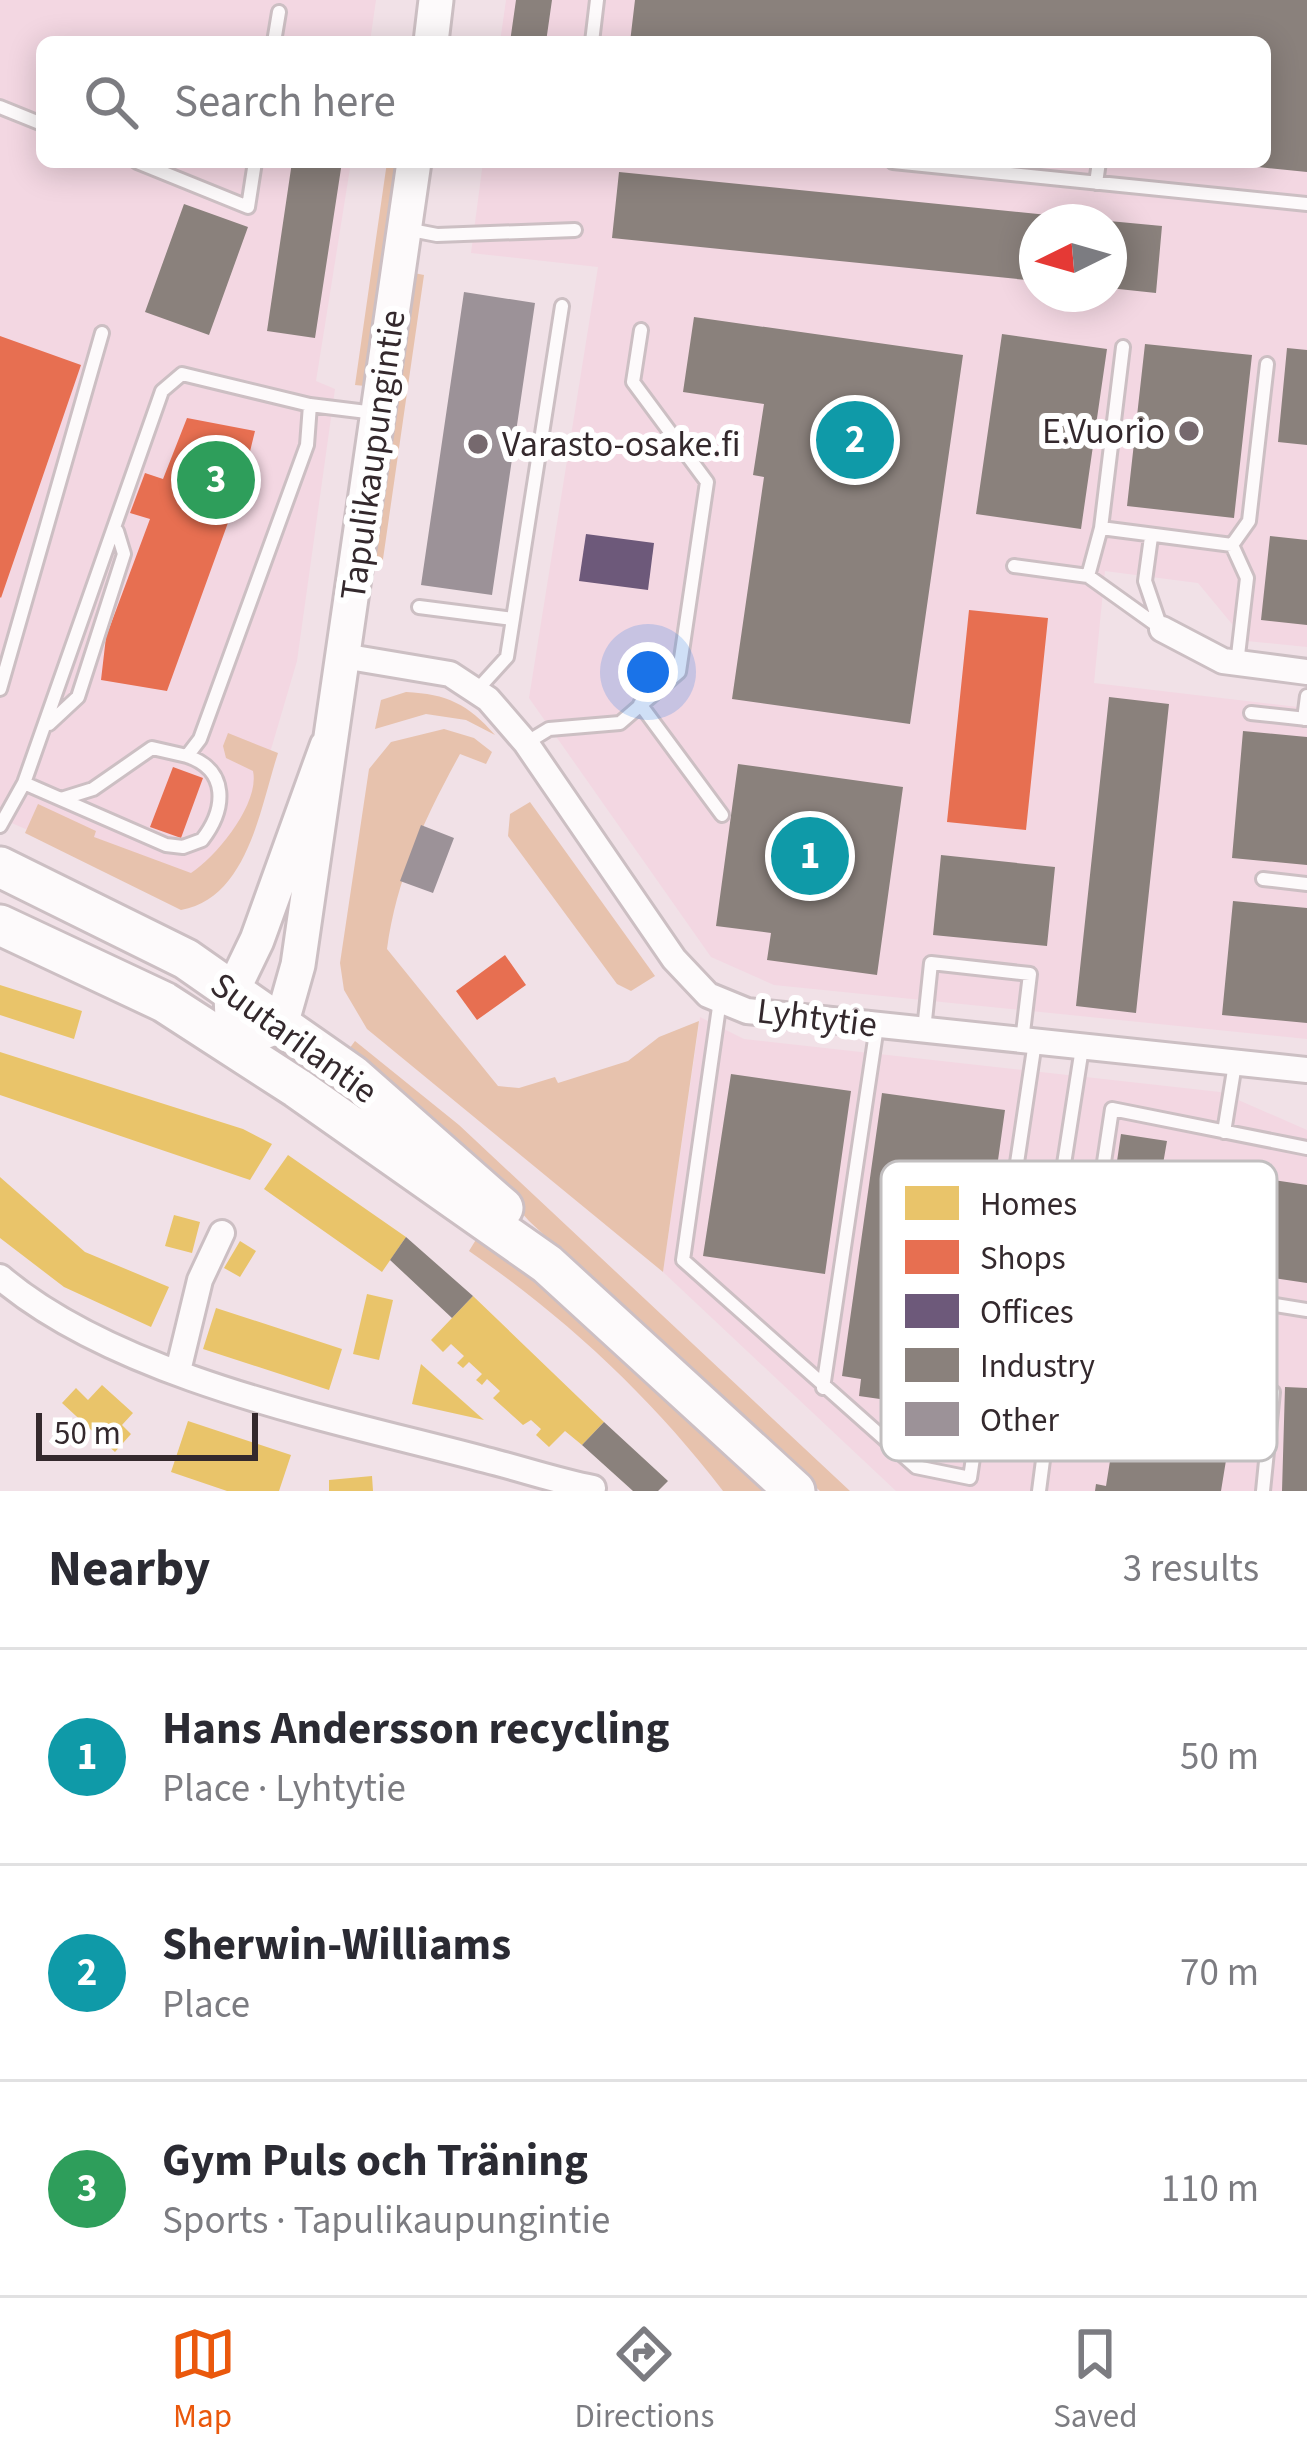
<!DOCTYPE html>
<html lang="en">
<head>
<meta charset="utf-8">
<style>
  :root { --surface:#fff; --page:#f2f2f3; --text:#2b2b33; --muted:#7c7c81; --line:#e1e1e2; --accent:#ea580c }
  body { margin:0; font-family:"Source Sans 3",sans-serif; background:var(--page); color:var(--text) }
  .compass { position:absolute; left:1019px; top:204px; width:108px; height:108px; border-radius:50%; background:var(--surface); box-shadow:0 6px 30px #0003; rotate:265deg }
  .scale { position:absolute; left:36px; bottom:30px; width:222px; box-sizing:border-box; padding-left:12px; border:6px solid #34292d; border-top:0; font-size:33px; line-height:42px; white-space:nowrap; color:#34292d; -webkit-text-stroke:9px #fff; paint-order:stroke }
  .you { position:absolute; left:648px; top:672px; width:42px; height:42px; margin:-30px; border:9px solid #fff; border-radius:50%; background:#1a73e8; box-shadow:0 0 0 18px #1a73e833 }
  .badge { display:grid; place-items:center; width:78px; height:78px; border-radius:50%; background:var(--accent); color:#fff; font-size:39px; font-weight:700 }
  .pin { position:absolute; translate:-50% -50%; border:6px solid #fff; box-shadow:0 3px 12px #0006 }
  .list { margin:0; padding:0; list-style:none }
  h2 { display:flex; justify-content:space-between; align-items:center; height:156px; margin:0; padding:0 48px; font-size:51px }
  h2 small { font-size:39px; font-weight:400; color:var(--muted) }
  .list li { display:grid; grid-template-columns:78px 1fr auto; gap:36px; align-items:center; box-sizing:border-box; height:216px; padding:0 48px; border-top:3px solid var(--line) }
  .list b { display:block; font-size:45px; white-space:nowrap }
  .list p { margin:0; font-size:39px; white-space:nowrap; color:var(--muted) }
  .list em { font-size:39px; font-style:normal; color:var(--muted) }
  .icon { flex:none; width:66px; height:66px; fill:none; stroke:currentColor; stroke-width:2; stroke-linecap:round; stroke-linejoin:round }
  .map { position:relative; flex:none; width:1307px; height:1491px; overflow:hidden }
  .search { position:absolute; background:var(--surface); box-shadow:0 6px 30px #0003; left:36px; right:36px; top:36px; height:132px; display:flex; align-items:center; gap:30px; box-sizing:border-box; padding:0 42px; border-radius:18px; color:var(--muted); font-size:45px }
  .sheet { height:804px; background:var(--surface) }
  nav { display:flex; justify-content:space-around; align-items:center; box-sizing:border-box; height:168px; border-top:3px solid var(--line); background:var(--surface); font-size:33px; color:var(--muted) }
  nav a { display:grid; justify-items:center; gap:6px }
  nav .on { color:var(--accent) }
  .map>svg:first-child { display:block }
  .built { fill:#f3d7e2; fill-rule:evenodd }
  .green { fill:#e7c2ad }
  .homes { fill:#e9c46a }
  .shops { fill:#e76f51 }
  .offices { fill:#6d597a }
  .industry { fill:#8a817c }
  .building { fill:#9c9298 }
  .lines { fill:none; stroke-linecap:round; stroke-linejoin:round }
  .lane-casing { stroke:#ccbfc3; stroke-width:18 }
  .street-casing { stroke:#ccbfc3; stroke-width:30 }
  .secondary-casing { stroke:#ccbfc3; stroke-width:39 }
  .primary-casing { stroke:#ccbfc3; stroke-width:45 }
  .lane { stroke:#fdfafb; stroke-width:12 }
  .street { stroke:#fdfafb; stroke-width:24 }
  .secondary { stroke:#fdfafb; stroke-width:33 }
  .primary { stroke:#fdfafb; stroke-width:39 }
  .poi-dot { fill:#76696e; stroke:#fff; stroke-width:4.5 }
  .labels { text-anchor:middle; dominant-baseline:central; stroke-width:12; stroke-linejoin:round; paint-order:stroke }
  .poi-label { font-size:36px; fill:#34292d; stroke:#fff; text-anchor:end }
  .street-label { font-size:36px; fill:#34292d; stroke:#fff }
  .key { fill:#fff; stroke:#c2bfc0; stroke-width:3 }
  .key-label { font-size:33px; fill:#34292d }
</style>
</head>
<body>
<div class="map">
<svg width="1307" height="1491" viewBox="0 0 1307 1491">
  <rect width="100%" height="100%" fill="#f1e1e7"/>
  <!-- built -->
  <path class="built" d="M0,0h376l-6,42h-328v120h309l-35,219 19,8 -38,272 -35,119 -52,99 -80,-5 -130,-56z
    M506,0h801v647l-61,-6 -48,-58 -93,-12 -11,112 213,25v331l-533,-54 -63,-28 -182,-259 69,-431 -127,-14 12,-91h782v-120h-765zM1037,222h72v72h-72z
    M700,1017l44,22 476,53 87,38v361h-411l-233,-219z"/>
  <!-- green -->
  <path class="green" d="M387,162h10l-32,224 -10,-1z
    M414,273l10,2 -42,291 -10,-2z
    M406,692c41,2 62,12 89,43l-29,-15 -40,-6 -51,15 6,-29z
    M444,729l30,9 18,14 -6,12 -26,-10c-35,64 -63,122 -73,195l111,137 21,2 36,-11 3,6 70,-22 31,-24 40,-16 -36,251 -296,-243 -23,-39 -4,-27 29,-194 22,-27z
    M228,733l50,20c-18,55 -30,145 -97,157l-156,-77 13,-29 58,27 -2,6 97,36c26,-17 69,-70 62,-102l-27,-13 -3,-12z
    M530,802l125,174 -24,15 -14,-7 -109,-148 2,-22z
    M355,1041l104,84 391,366h-30l-291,-270 -77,-87 -106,-81z
    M477,1238l34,17 252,236h-40c-72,-94 -157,-173 -254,-240z"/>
  <!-- homes -->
  <path class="homes" d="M0,985l82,26 -8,28 -74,-24z
    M0,1052l243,77 29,15 -22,36 -250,-85z
    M288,1155l118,82 -24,35 -118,-83z
    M0,1177l85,75 84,35 -18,40 -87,-40 -64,-49z
    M174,1215l26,7 -8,31 -27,-7z
    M240,1241l16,10 -16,26 -16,-9z
    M367,1294l26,6 -14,60 -26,-6z
    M473,1296l131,126 -22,23 -17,-14 -16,16 -13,-12 5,-6 -10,-9 -8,5 -30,-27 7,-7 -13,-12 -5,6 -6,-5 6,-6 -13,-12 -6,6 -6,-5 7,-7 -13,-12 -8,8 -12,-12z
    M216,1308l126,41 -13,41 -126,-41z
    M421,1364l63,56 -72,-16z
    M102,1385l31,28 -11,12 9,9 -16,18 -53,-49 14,-15 12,12z
    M188,1421l103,34 -12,36h-52l-56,-19z
    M372,1476l1,15h-44v-11z"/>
  <!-- shops -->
  <path class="shops" d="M0,336l81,29 -80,233 -1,-1z
    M187,418l68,13 -13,53 -75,207 -66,-11 5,-43 44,-118 -20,-6 15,-40 18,6z
    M969,610l79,8 -22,212 -79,-8z
    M173,767l30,11 -22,60 -31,-11z
    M505,955l21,30 -49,35 -21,-29z"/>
  <!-- offices -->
  <path class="offices" d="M586,534l68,9 -6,47 -69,-9z"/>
  <!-- industry -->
  <path class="industry" d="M516,0h36l-6,42h-36z
    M635,0h672v172l-68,-7 26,-3v-120h-635z
    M292,162h50l-27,176 -48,-7z
    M619,172l468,47v3h-50v59l-425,-43z
    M184,204l64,23 -39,108 -64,-23z
    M1109,221l53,5 -6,67 -47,-5z
    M694,317l269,38 -53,369 -178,-25 32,-222 -11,-2 11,-71 -81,-12z
    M1002,334l105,15 -26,180 -105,-15z
    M1145,344l107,11 -18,163 -107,-12z
    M1287,348l20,2v95l-29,-3z
    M1270,536l37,4v85l-46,-5z
    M1109,697l60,7 -33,309 -60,-7z
    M1243,731l64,6v128l-75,-7z
    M738,764l165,23 -26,188 -110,-15 4,-27 -55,-7z
    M941,855l114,12 -8,79 -114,-11z
    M1233,901l74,7v115l-85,-8z
    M731,1074l120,17 -26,183 -122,-18z
    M882,1093l123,17 -42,301 -104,-15 2,-17 -19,-3z
    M1121,1134l46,7 -4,23 144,21v98l-158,-23 4,-24 -46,-7z
    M406,1237l67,59 -21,22 -62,-58z
    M1123,1380l113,19 -15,92h-126l1,-7 10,2z
    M1285,1387l22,1v103h-25z
    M604,1422l64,59 -10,10h-25l-51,-46z"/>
  <!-- building -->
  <path class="building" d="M464,292l71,11 -43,292 -71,-10z
    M421,825l33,13 -21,55 -33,-12z"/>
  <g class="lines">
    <!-- lane casing -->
    <g class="lane-casing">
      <path id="lane" d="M274,42l5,-30
        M592,42l5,-42
        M0,107l42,17
        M137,162l111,45 7,-45
        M893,162l414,42
        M1096,183l3,-21
        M406,229l31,6 138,-5
        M1101,528l22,-181
        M1151,537l-6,44 16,47
        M1232,545l15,33 -10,86
        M1014,566l74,10 74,53
        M1088,576l13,-48 131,17 17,-24 18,-157
        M419,607l94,12
        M0,689l102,-356
        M477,690l30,-33 55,-351
        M640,704l82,111
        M1251,713l56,6
        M1304,719l3,-23
        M49,724l29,-27 46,-143 -7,-23
        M526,743l23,-14 71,-6 59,-51 28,-190 -74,-100 8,-52
        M24,783l138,-392 20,-17 128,31 65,8
        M61,799l32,-10 59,-41 35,8 13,-17 107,-294 3,-40
        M0,826l24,-43 142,62 17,2 19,-7c24,-31 27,-70 -15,-84
        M1263,879l44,5
        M720,1000l-37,260 233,207 54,11 65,-436
        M924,1030l7,-67 99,11 -8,67
        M1224,1132l11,-68
        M1307,1148l-195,-39 -25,166 220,35
        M1057,1352l216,40 -10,99
        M823,1388l54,-362
        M1039,1491l18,-139 -18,-27 43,-277"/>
    </g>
    <!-- street casing -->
    <g class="street-casing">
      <path id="street" d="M1162,629l61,32 84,11
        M343,656l107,18 38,25 38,44 148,216 34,36 39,16 560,59
        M0,1277c120,102 336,143 486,183 36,9 71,21 107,28
        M178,1371l22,-91 22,-47"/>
    </g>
    <!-- secondary casing -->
    <g class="secondary-casing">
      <path id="secondary" d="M431,42l5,-42
        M327,746l-70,194 -26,54 2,51 48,-20 17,-60 116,-803"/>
    </g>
    <!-- primary casing -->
    <g class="primary-casing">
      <path id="primary" d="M0,867l186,92 166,116 151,133
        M0,925l164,77 133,86 250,176 248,227"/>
    </g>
    <!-- lane -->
    <use href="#lane" class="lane"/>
    <!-- street -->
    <use href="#street" class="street"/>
    <!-- secondary -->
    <use href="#secondary" class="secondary"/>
    <!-- primary -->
    <use href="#primary" class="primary"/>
  </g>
  <!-- markers -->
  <g class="poi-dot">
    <circle cx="1189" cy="431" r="12"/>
    <circle cx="478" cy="444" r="12"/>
  </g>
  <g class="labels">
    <!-- poi labels -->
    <g class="poi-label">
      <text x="1165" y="431">E.Vuorio</text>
      <text x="502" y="444" text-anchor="start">Varasto-osake.fi</text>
    </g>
    <!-- street labels -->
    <g class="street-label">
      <text transform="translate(373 455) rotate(-82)">Tapulikaupungintie</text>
      <text transform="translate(817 1018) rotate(7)">Lyhtytie</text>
      <text transform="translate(294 1038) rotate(36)">Suutarilantie</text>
    </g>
  </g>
  <!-- legend -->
  <rect x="881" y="1161" width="396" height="300" rx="18" class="key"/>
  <rect x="905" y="1186" width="54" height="34" fill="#e9c46a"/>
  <rect x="905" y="1240" width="54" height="34" fill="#e76f51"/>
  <rect x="905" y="1294" width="54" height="34" fill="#6d597a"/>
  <rect x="905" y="1348" width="54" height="34" fill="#8a817c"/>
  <rect x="905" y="1402" width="54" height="34" fill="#9c9298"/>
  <g class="key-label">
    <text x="980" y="1215">Homes</text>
    <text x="980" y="1269">Shops</text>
    <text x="980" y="1323">Offices</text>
    <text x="980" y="1377">Industry</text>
    <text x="980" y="1431">Other</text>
  </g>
</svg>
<svg class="compass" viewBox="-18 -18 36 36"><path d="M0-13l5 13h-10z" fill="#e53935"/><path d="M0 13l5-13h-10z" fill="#7c7c81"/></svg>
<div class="scale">50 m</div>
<div class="you"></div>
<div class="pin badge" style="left:810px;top:856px;background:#0f9aa8">1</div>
<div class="pin badge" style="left:855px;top:440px;background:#0f9aa8">2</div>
<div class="pin badge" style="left:216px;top:480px;background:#2e9e5b">3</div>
<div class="search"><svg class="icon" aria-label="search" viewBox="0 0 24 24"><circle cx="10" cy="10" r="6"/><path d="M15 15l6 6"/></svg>Search here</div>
</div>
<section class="sheet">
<h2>Nearby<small>3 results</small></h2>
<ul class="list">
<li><span class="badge" style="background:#0f9aa8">1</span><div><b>Hans Andersson recycling</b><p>Place · Lyhtytie</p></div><em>50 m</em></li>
<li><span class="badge" style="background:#0f9aa8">2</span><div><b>Sherwin-Williams</b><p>Place</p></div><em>70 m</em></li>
<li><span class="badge" style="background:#2e9e5b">3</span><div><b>Gym Puls och Träning</b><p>Sports · Tapulikaupungintie</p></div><em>110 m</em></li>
</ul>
</section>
<nav>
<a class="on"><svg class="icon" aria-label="map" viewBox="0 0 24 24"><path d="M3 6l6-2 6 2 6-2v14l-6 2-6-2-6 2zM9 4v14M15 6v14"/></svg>Map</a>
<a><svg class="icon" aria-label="directions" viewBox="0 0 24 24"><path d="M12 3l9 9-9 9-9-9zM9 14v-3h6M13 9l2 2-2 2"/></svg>Directions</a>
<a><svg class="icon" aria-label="saved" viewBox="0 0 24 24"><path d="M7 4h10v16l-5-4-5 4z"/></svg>Saved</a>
</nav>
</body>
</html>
